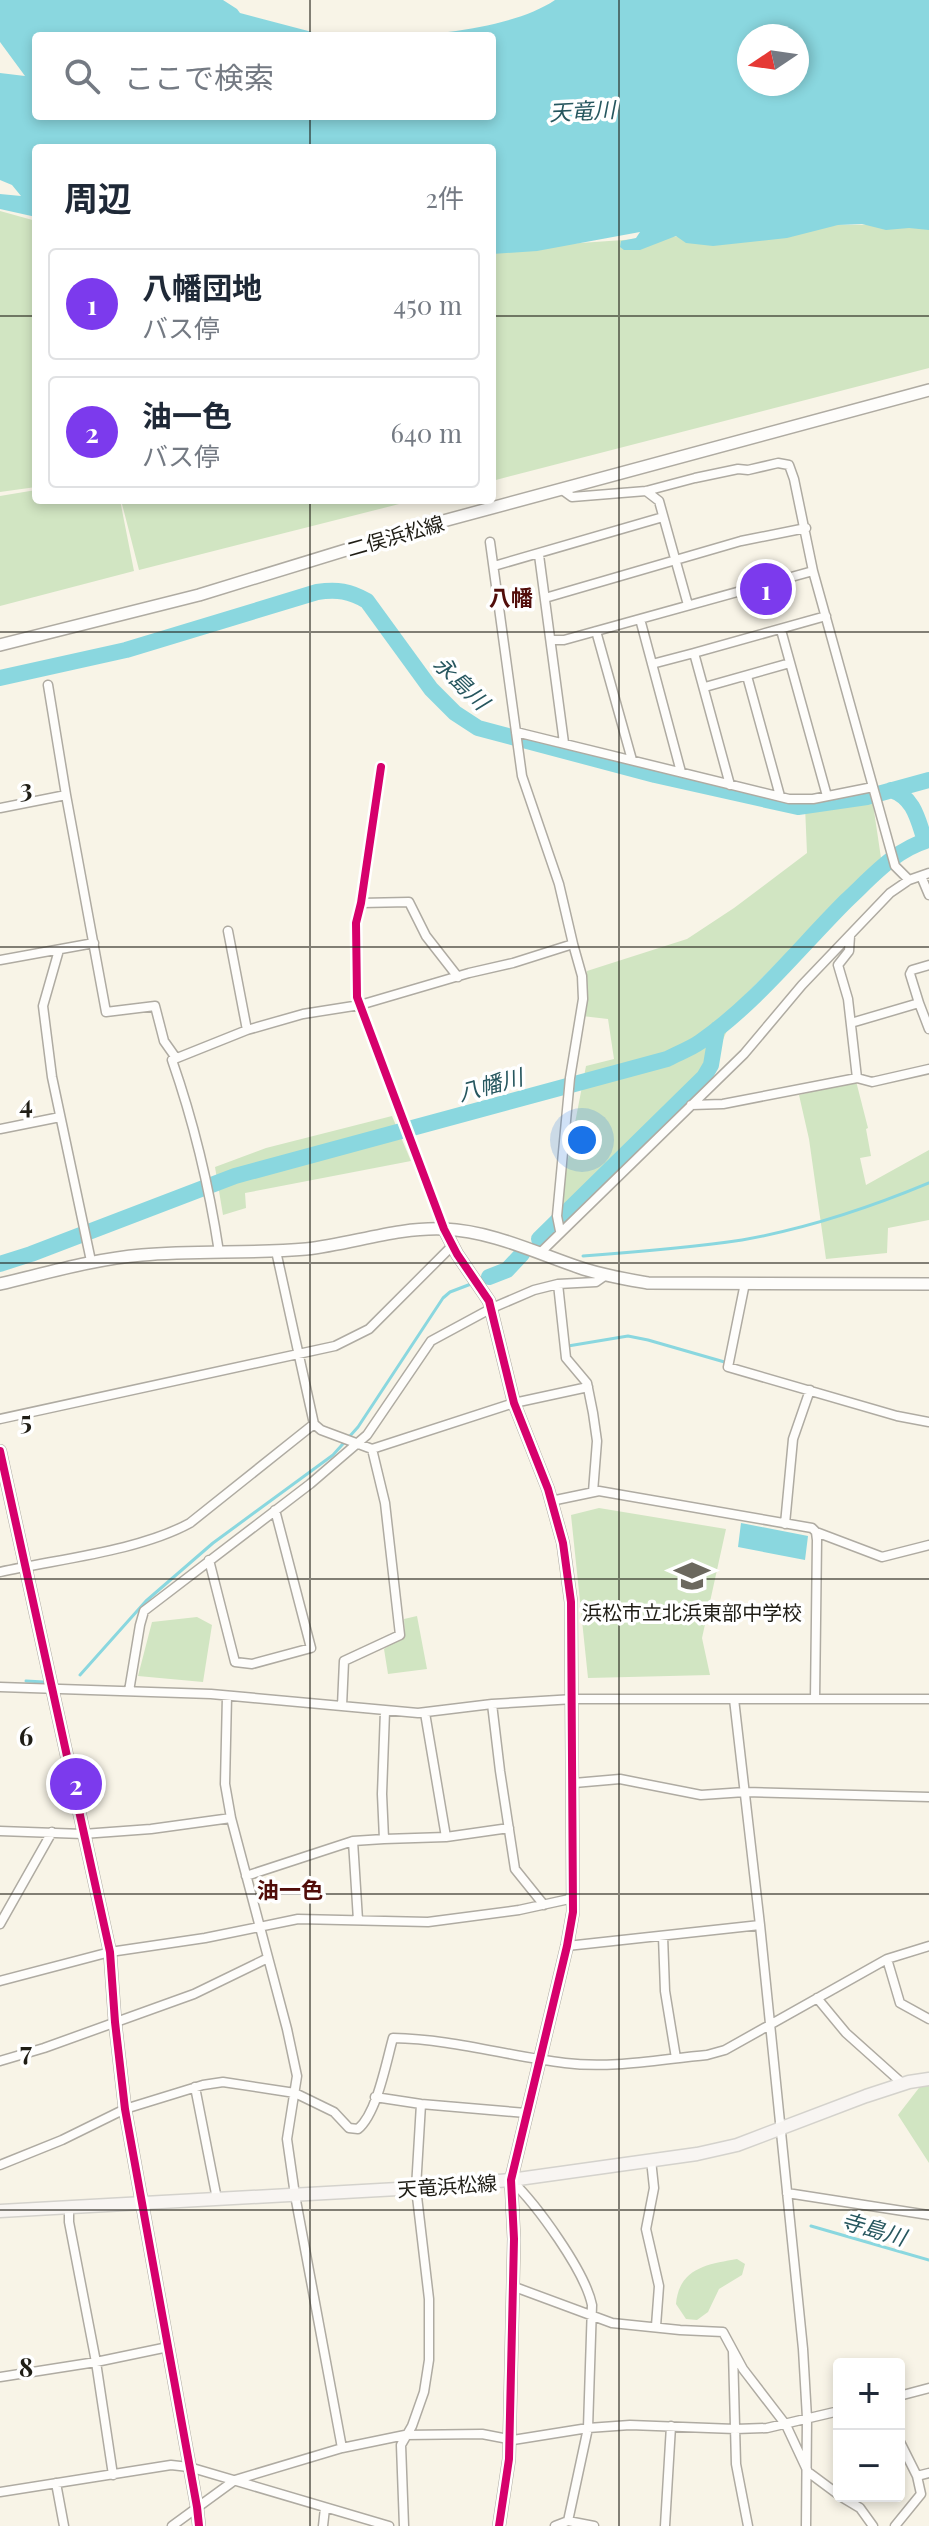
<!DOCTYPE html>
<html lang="ja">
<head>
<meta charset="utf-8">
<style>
  :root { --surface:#fff; --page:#f6f6f7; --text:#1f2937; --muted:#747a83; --line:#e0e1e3; --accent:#7c3aed }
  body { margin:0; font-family:"Playfair Display","Noto Sans JP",serif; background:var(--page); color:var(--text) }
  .controls { position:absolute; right:24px; bottom:24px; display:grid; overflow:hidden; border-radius:8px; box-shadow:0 4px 12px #0003 }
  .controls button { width:72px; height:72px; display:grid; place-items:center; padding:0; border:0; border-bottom:2px solid var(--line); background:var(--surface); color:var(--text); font:40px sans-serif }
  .compass { position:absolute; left:737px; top:24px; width:72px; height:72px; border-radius:50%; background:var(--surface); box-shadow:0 4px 12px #0003; rotate:257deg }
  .you { position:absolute; left:582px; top:1140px; width:28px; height:28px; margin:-20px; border:6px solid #fff; border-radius:50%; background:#1a73e8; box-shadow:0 0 0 12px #1a73e833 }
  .badge { display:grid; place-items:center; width:52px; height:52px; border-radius:50%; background:var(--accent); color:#fff; font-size:26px; font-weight:700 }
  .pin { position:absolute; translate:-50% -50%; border:4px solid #fff; box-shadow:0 2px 8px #0006 }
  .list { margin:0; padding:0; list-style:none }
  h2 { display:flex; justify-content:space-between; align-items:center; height:104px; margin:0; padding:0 32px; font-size:34px }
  h2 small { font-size:26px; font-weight:400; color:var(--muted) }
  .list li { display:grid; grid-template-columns:52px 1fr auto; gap:24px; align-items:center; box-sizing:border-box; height:112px; margin:0 16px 16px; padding:0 16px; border:2px solid var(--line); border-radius:8px }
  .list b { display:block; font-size:30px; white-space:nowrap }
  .list p { margin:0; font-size:26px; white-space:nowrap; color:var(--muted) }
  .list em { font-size:26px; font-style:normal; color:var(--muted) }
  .icon { flex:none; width:44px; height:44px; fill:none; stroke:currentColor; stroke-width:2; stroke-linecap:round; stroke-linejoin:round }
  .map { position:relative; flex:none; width:929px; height:2526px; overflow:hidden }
  .search { position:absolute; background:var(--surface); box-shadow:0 4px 12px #0003; left:32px; top:32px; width:464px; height:88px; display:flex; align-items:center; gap:20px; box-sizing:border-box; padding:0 28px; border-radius:8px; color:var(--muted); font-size:30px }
  .panel { position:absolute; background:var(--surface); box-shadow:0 4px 12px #0003; left:32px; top:144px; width:464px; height:360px; border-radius:8px }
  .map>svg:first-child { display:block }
  .green { fill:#d1e5c2 }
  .water { fill:#8ad7df; fill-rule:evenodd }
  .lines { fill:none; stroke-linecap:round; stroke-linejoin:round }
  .stream { stroke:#8ad7df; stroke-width:3 }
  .river { stroke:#8ad7df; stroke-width:16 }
  .street-casing { stroke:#afaba2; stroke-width:11 }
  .secondary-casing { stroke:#afaba2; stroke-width:14 }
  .primary-casing { stroke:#d4d2cc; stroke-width:15 }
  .street { stroke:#fefdfb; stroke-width:8 }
  .secondary { stroke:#fefdfb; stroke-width:11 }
  .primary { stroke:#f8f5f2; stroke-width:12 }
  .cycleway-casing { stroke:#fff; stroke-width:13 }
  .cycleway { stroke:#d6006c; stroke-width:8 }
  .grid { fill:none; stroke:#1f1d15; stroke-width:2; stroke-opacity:0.55 }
  .labels { text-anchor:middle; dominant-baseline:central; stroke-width:7; stroke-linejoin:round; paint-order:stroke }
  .street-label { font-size:20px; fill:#1f1d15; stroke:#fff }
  .poi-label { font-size:20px; fill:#1f1d15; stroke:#fff }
  .water-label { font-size:22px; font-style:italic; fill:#27575f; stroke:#fff }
  .neighbourhood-label { font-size:22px; font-weight:bold; fill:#510d0a; stroke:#fff }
  .grid-label { font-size:26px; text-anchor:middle; font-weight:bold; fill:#1f1d15; stroke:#fff; stroke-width:7; stroke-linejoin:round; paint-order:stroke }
</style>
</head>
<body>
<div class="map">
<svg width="929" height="2526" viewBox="0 0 929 2526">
  <rect width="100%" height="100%" fill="#f8f4e7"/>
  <!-- green -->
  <path class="green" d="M0,211l36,10v266l-36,5z
    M929,224v144l-437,113v-232l346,-24z
    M36,490v10h84l14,71 -134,35v-110z
    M121,500h294l-276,70z
    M873,804l8,54 -139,140 -22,48 -16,26 -147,144 29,-150 28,-7 -6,-40 -26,-3 5,-45 100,-32 47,-31 73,-55 -2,-47z
    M856,1081l12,47 -2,1 5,27 -11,2 6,27 63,-35v70l-41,8 -1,25 -61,6 -17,-120 -10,-44z
    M392,1116l19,45 -166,32 1,15 -23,7 -8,-48 51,-19z
    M599,1508l127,21 -24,109 8,37 -122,3 -17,-163z
    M417,1616l10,53 -39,5 -4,-25 21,-13 -1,-17z
    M197,1617l15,8 -9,57 -65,-6 14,-54z
    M929,2083v80l-31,-48 24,-31z
    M737,2259l8,5 -3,11 -23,14 -11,23 -11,8 -11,-1 -10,-15c3,-36 32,-40 61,-45z"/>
  <!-- water -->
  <path class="water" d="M0,0h223l14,9 3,4 72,19 32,4h-308v80h456v-80h-102c49,-1 125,-9 165,-36h374v230l-20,-2 -23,2 -24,-6 -24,1 -51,13 -74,8 -27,-3 -10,-7 -36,14h-16l-4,-3 1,-6 15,-3 4,-6 -103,19 -45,3v-106h-456v69l-36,-8v-15l21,2 -9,-11 -12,-5v-107l25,3 -25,-34zM749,36h48v48h-48z
    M741,1523l67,13 -3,24 -67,-13z"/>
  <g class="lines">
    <!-- stream -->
    <path class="stream" d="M583,1256c53,-4 106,-8 159,-16 64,-11 127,-32 187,-57
      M478,1280l11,-3
      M568,1346l60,-10 20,4 80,23
      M80,1675l66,-74 67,-58 120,-88 25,-28 85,-129 7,-6 21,-8
      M26,1681l18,1
      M811,2226l118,34"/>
    <!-- river -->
    <path class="river" d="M0,678l126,-28 191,-58c20,-3 33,-1 50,9l64,88 24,24 23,15 177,47 143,32 69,-10 62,-17
      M891,790c23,7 27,30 34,51
      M539,1239l165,-162 7,-12 6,-36
      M0,1264l31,-10 204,-78 432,-117c11,-6 23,-10 33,-17 55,-38 99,-94 146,-141 26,-24 48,-51 83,-61
      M489,1277l18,-7 15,-16"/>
    <!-- street casing -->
    <g class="street-casing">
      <path id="street" d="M561,489l11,8 74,-6 49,-13 43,-9 10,1 30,-7 11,2 5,14 19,92 82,295 14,14
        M646,491l13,10 29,104
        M539,555l25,188
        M494,566l169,-49
        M545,598l196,-57 65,-13
        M640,619l41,153
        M781,630l46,166
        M596,631l36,129
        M551,640h13l249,-69
        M652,664l42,-11
        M747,676l33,120
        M705,687l85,-24
        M516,732l273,67h24l60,-12
        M381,767l-20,136 -5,20 1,74 87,232
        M730,785l-36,-132 132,-37
        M66,795l40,217 49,-6 9,35 12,17
        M0,808l66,-13 -18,-110
        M921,876l8,19
        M361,903l48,-1 17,34 32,41
        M228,931l19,99
        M850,936l-1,15 -11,14 10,34 9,79
        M59,950l-16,56 9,71 39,184
        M0,960l94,-17
        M919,1003l-9,-29 2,-4 17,-5
        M851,1023l68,-20 10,26
        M691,1105l32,-1 134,-26 15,4 57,-13
        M0,1129l60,-12
        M560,1231l-3,-15 13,-138 13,-79 -1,-23 -9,-32
        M219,1252c-10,-66 -25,-129 -47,-192l75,-30 56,-16 57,-9 109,-32 44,-10 60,-19 -14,-60 -37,-108 -32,-234
        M541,1252l203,-198 58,-69 88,-92 19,-13 20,-7
        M745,1283l-17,84 169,49 32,6
        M558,1284l8,74 21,25 6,30 4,28 -4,51
        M0,1419l335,-73 34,-17 84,-84
        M314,1424l7,6 51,19 13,54 15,132 -56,26 -2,45
        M372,1449l142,-46 74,-16
        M551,1501l48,-10 213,37 4,4 1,8 -2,159
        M785,1524l8,-85 17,-49
        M816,1532l66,25 47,-12
        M209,1560l26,102 17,2 59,-16 -36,-138
        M0,1572c58,-13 139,-21 190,-49l124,-99 -38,-173
        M0,1687l211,7 207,19 74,-9 82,-5h355
        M129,1691l11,-66 4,-14 166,-127 57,-49 64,-94 61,-33 42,-18 24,-6 38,-2 10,-7
        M734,1699l26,226 43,424 4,69 -1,108
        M492,1704l8,67 15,98 29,36
        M425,1713l21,124 63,-9
        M574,1783l46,-4 81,16 44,-3 184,5
        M231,1818l56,211 10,47 -10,63 8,56 47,253
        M0,1831l83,3 68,-5 80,-11 -6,-34 2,-88
        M384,1839l62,-2
        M353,1841l5,79
        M246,1876l107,-35 31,-2 -2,-45 3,-83
        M0,1924l52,-92
        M663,1936l2,55 11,67
        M567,1946l193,-21
        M887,1959l13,44 29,16
        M0,1981l110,-29 95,-14 93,-19 130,3 91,-12 55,-12
        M817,1998l29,35 57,51
        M0,2061l44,-13 150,-54 74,-36
        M195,2087l22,112
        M375,2097l46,7 105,9
        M651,2160l3,28 -8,41 13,57 -3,40
        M0,2165l62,-25 63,-31 78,-24 20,-3 72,11 39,19 15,16 9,1c19,-16 28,-66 35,-91 59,1 114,18 172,25 47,6 96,-4 142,-8l18,-5 162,-91 42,-13
        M511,2180c26,25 74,91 81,125l-4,123 -20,93 -13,5
        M787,2193l142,22
        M69,2207v15l27,140 17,113
        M512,2286l100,37 68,7 43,2 20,37 43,56 22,47 31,23
        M733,2351l3,113 12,62
        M0,2377l96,-15 72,-15
        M899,2396l30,-8
        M917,2476l12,-3
        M56,2483l8,43
        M0,2492l171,-27 18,2 200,59
        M840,2496l20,12 13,18
        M568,2521l26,5
        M172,2526l63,-46 107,-32 63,-13 77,-1 31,6 75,-12 42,-3 105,4 32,-1 72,-17
        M323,2526l2,-18
        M404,2526l-3,-81 11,-19 12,-34 5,-32v-61l-13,-111 5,-84
        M665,2526l6,-100
        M895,2526l26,-32 -4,-18 -18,-36"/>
    </g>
    <!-- secondary casing -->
    <g class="secondary-casing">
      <path id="secondary" d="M0,645l199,-50 222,-68 508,-137
        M444,1229l13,25 32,47 25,102 34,86 15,54 8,59 2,310 -6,34 -56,234 3,59 -5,220 -10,67
        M0,1284c47,-11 94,-25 142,-29 55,-5 110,-1 164,-6 46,-5 91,-22 138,-20 47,2 90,23 134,38 22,8 47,12 70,16l281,1
        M0,1451l110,501 5,70 10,87 72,398 2,19"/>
    </g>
    <!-- primary casing -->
    <g class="primary-casing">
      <path id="primary" d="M0,2211l416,-23 95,-8 186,-26 40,-9 129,-49 43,-14 20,-3"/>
    </g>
    <!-- street -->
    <use href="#street" class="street"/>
    <!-- secondary -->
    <use href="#secondary" class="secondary"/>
    <!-- primary -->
    <use href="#primary" class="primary"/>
    <!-- cycleway casing -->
    <g class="cycleway-casing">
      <path id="cycleway" d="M381,767l-20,136 -5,20 1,74 87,232 13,25 32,47 25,102 34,86 15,54 8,59 2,310 -6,34 -56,234 3,59 -5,220 -10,67
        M0,1451l110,501 5,70 10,87 72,398 2,19"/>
    </g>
    <!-- cycleway -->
    <use href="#cycleway" class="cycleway"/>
  </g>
  <!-- grid -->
  <path class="grid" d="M310,0v36M619,0v2526M310,116v32M0,316h36M492,316h437M310,500v2026M0,632h929M0,947h929M0,1263h929M0,1579h929M0,1894h929M0,2210h929"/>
  <!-- icons -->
  <defs>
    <g id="school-bare" transform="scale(2.76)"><path d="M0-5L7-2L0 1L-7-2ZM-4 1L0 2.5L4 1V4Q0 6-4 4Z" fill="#6b685e" stroke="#fff" stroke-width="2.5" paint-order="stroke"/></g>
  </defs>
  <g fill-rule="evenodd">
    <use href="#school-bare" x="692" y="1576"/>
  </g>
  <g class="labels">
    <!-- street labels -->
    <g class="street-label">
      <text transform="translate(395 535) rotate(-16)">二俣浜松線</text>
      <text transform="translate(447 2185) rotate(-4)">天竜浜松線</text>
    </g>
    <!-- poi labels -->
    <g class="poi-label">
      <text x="692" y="1611">浜松市立北浜東部中学校</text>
    </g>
    <!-- water labels -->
    <g class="water-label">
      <text transform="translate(582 110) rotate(-3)">天竜川</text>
      <text transform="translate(462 682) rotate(44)">永島川</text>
      <text transform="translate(490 1084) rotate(-15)">八幡川</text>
      <text transform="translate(874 2228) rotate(16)">寺島川</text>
    </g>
    <!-- neighbourhood labels -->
    <g class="neighbourhood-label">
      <text x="511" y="597">八幡</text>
      <text x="290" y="1889">油一色</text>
    </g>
  </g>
  <g class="grid-label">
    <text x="26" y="798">3</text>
    <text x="26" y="1114">4</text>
    <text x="26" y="1430">5</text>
    <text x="26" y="1746">6</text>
    <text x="26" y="2061">7</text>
    <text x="26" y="2377">8</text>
  </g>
</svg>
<div class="controls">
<button>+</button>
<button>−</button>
</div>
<svg class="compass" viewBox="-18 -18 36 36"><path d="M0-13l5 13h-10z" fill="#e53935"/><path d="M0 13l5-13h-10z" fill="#747a83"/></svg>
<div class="you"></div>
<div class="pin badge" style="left:766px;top:589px">1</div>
<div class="pin badge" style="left:76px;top:1784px">2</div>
<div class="search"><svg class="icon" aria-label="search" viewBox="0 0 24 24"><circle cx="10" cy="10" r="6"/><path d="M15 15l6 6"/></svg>ここで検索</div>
<section class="panel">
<h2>周辺<small>2件</small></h2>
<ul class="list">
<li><span class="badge">1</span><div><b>八幡団地</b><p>バス停</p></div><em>450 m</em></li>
<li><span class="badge">2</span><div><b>油一色</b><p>バス停</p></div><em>640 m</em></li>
</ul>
</section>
</div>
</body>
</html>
